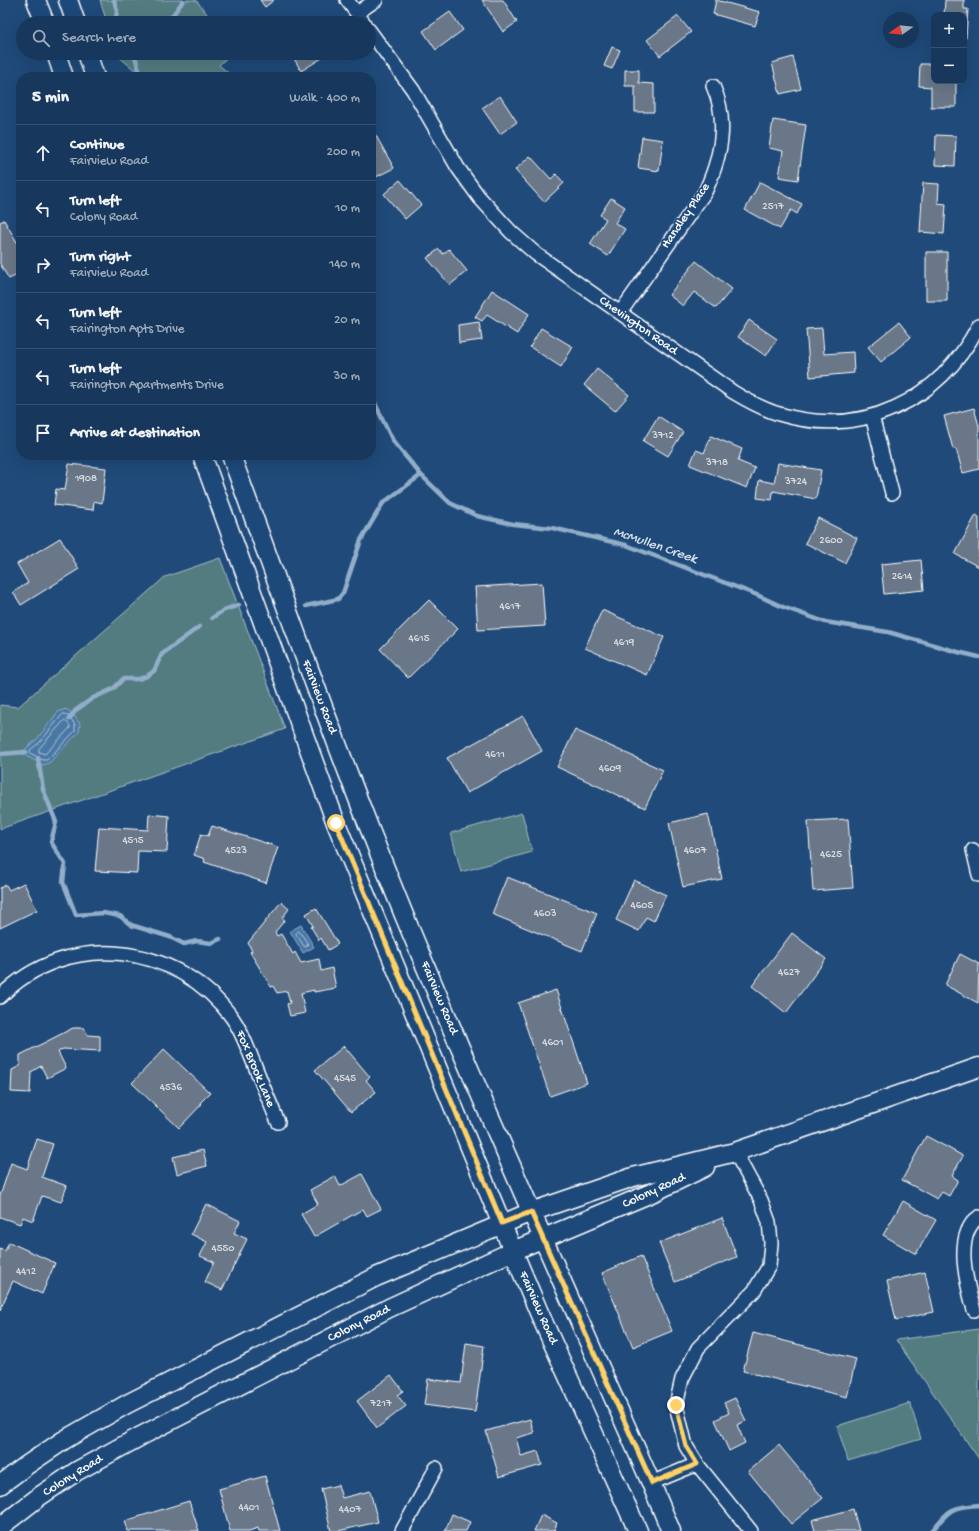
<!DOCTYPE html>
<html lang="en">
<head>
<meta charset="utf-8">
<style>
  :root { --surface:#17385c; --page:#203f62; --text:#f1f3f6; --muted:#9eacbb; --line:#365272 }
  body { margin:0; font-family:"Gochi Hand",sans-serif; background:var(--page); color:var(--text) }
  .controls { position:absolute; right:12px; top:12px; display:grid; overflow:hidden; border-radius:8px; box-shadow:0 4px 16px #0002 }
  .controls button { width:36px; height:36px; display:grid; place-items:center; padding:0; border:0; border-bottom:1px solid var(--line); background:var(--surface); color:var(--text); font:20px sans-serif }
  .compass { position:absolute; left:883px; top:12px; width:36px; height:36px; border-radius:50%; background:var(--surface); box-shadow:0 4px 16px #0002; rotate:256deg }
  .stop { position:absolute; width:12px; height:12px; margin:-9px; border:3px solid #ffd166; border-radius:50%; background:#fff }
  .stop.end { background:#ffd166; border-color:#fff; box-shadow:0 1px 4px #0008 }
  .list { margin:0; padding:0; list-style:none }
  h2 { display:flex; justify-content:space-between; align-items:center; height:52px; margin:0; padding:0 16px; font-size:17px }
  h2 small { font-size:13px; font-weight:400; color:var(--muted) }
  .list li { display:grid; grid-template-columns:26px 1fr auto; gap:12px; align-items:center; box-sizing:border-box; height:56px; padding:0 16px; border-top:1px solid var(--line) }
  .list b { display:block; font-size:15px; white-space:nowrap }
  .list p { margin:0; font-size:13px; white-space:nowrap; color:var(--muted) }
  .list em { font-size:13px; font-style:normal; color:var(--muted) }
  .icon { flex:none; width:22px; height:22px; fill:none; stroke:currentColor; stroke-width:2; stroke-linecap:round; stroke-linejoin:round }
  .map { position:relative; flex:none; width:979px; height:1531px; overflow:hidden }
  .search { position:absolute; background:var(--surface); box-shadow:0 4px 16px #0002; left:16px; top:16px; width:360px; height:44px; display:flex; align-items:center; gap:10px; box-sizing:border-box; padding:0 14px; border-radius:22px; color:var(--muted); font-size:15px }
  .panel { position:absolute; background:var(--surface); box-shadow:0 4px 16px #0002; left:16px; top:72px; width:360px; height:388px; border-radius:16px }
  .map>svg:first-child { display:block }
  .green { fill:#537b81; stroke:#a9bdc0 }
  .water { fill:#4978a5; stroke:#92aec9 }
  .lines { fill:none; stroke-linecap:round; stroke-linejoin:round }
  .shore { stroke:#b6c9db; stroke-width:1 }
  .stream { stroke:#92aec9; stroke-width:4.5 }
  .building { fill:#697788; stroke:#fff }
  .minor-casing { stroke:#fff; stroke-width:16 }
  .secondary-casing { stroke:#fff; stroke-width:21 }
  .minor { stroke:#1f4a7a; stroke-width:13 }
  .secondary { stroke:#1f4a7a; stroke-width:18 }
  .route { stroke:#ffd166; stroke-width:5 }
  .labels { text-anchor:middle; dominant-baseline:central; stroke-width:3.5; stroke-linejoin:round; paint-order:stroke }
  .number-label { font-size:11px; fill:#dadde1 }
  .street-label { font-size:13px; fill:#fff; stroke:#1f4a7a }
  .water-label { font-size:14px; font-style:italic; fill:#d2dde8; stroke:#1f4a7a }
</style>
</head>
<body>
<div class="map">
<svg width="979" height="1531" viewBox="0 0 979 1531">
  <rect width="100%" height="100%" fill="#1f4a7a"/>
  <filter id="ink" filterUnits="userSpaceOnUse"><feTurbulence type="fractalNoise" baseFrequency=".025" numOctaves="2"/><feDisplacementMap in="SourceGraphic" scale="8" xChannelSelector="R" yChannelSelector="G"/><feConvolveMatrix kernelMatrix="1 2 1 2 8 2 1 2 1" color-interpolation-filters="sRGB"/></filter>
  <g filter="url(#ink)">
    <!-- green -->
    <path class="green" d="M100,0h96l18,23h-107z
      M117,53h115l-13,12 14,12h-92l-3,-4 -20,-17z
      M220,558l65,171 -285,100v-124l18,2 147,-130z
      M522,813l10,39 -71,20 -10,-39z
      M979,1329v130l-83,-119z
      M910,1403l11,36 -73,22 -11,-35z"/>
    <!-- water -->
    <path class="water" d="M66,709l7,5 7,10 -1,8 -30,31 -6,2 -22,-12 16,-14 21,-27z
      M301,925l13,22 -11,6 -13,-22z"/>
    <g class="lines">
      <!-- shore -->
      <path class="shore" d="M64,714l6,3 5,8v6l-28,29h-4l-13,-7v-3l10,-8 21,-26z
        M65,720l5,6v2l-25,26 -6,-2v-3z
        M299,931l9,13 -2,3 -2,-1 -8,-12z"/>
      <!-- stream -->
      <path class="stream" d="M114,0l3,11 -2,12
        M97,22l2,1
        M167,23l16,-22
        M134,53l7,24
        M371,395l22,46 28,34 29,28 27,13 36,8 39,4 74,17 131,50 26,12 42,15 63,10 70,20 21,5
        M306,606l32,-7 5,-6 18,-53 22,-37 38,-28
        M212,618l12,-8 15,-5
        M69,719l7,-9 17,-12 20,-9 10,-10h16l8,-3 7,-5 8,-17 37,-27
        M0,754l26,-2
        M38,758l5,31 13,33 -5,20 14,22 -2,18 13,33 27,-2 17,3 11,9 39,12 14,7 13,-3 14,2 9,-4
        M932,1531c17,-22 20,-24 47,-26"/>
    </g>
    <!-- building -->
    <path class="building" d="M260,0h14l-9,7z
      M482,0h21l14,22 -14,10z
      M716,0l44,12 -5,14 -42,-12z
      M945,0h19v9h4l-2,29h-2v-23h-20z
      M450,12l13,18 -27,20 -13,-19z
      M678,16l13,16 -31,24 -13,-16z
      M612,47l8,3 -8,19 -8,-3z
      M291,53h28l3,5 -21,13z
      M793,57l8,32 -21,5 -8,-31z
      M920,64h14v17h22v26h-25v-20l-12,-1z
      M625,70h14v13l15,1v28h-19v-26h-10z
      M500,96l17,26 -17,12 -18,-26z
      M773,120l33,5 -8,55 -19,-3 4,-26 -14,-3z
      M375,134l19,34 -20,10 -3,-4v-38z
      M936,135l20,1 -1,30 -20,-1z
      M642,137l21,3 -4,31 -21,-3z
      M530,156l21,23 5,-5 8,9 -20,19 -29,-32z
      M400,180l21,25 -16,14 -21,-25z
      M760,182l42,22 -5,10 -6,-4 -11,19 -35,-19z
      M923,183l16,1 -1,19 8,1 -2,30 -24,-2z
      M611,198l14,9 -10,16 10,6 -17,27 -18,-12 16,-25 -6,-4z
      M4,220l17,29v24l-12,6 -9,-15v-42z
      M439,249l4,5 6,-5 18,22 -17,14 -23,-27z
      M926,252h21v49h-21z
      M696,261l36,28 -16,19 -22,-16 -11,14 -14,-11z
      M492,290l37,24 -12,20 -30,-19 -5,6 -7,-4z
      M749,320l28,19 -11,17 -28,-19z
      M479,322l3,18 -23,3 -1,-18z
      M899,322l12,15 -30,25 -13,-15z
      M541,328l32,19 -12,20 -31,-20z
      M822,328l2,26 29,-2 1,21 -44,4 -4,-48z
      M597,369l32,26 -14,16 -31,-26z
      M974,408l5,18v43l-16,4 -7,-24h-3l-9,-33z
      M658,416l25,16 -15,24 -25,-15z
      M711,436l31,13 -4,12 17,7 -8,20 -57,-23 6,-15 8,3z
      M778,463l43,7 -5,29 -43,-8 -1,9 -15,-2 2,-18 15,3z
      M69,464l37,4 -4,35 -8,-2 -1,9 -39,-5 2,-16 9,1z
      M976,515l3,2v50l-24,-13z
      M818,518l39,20 -12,25 -40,-20z
      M60,538l19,31 -58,36 -8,-13 15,-9 -11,-19z
      M921,560l3,30 -40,4 -3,-30z
      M542,583l3,43 -67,4 -3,-43z
      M429,600l29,29 -50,49 -28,-29z
      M602,610l62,27 -17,38 -62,-27z
      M523,716l19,35 -75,42 -20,-35z
      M575,730l88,40 -18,38 -88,-41z
      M149,814l20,2 -2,36 -29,-1 -1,22 -42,-2 4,-44 49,3z
      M708,814l14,65 -39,8 -14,-64z
      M848,819l5,69 -40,3 -5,-70z
      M212,826l66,21 -12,36 -62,-21 1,-3 -11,-4 7,-21 7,2z
      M507,877l90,36 -15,38 -90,-37z
      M634,880l32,15 -12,26 -8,-4 -7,14 -23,-11z
      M24,883l13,27 -37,18v-40l6,-3 3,5z
      M281,902l8,7 -7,9 3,2 -10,12 2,4 4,-2 12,20 2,-2 6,11 18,-4 2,12 11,-3 4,20 -22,4v-2l-13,3 4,20 -15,3 -3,-12 3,-1 -3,-12 -10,2 -4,-7 -2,1 -21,-35 2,-1 -4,-8z
      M316,908l22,36 -10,6 -7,-12 -2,2 -8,-13 2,-1 -7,-12z
      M792,933l34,26 -40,54 -34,-27z
      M960,954l19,10 -1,39 -33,-18z
      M556,990l31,93 -37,13 -32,-93z
      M73,1028h11l4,7 12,1v15l-37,-2 -5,3 8,16 -19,10 -6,-12 -10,6 -1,21 -19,-1 1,-22 8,-4v-11z
      M344,1046l26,31 -4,3 10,12 -25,20 -36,-42z
      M164,1049l46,44 -10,10 2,1 -23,24 -47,-45z
      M926,1136l37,20 -11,20 6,4 -9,16 -7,-4 -5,7 -35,-19z
      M37,1139l16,5 -11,33 25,9 -6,16 -19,-6 -9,25 -10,-4 -3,7 -20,-7v-21l11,-33 16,6z
      M203,1150l4,16 -30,8 -4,-17z
      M362,1174l19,35 -14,7 -4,-7 -49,28 -13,-23 17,-10 -8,-14 25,-14 5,10z
      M903,1201l33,19 -20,34 -33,-19z
      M206,1204l34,17 -6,12 13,6 -25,51 -17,-8 9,-20 -14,-6 7,-14 -16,-8z
      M722,1218l15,39 -62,25 -16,-39z
      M9,1242l46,21 -13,31 -29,-13 -13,29v-61l5,2z
      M641,1256l31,75 -39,16 -31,-74z
      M925,1272l9,40 -38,8 -9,-39z
      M753,1333l103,26 -9,38 -104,-26z
      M466,1343l18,3 -9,66 -51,-7 4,-26 33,4z
      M391,1375l12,16 -6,4 9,11 -29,22 -20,-27z
      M735,1398l11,23 -9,4 8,18 -16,8 -14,-31 14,-7 -5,-10z
      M530,1419l4,14 -18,5 5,18 17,-5 4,14 -43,12 -13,-46z
      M779,1445l44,53 -32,26 -43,-53z
      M265,1476l15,55h-21l-1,-3 -9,3h-19l-11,-42z
      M338,1485l4,13 28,-7 8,31 -40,9h-7l-10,-42z
      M189,1501l10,30h-71l-3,-10z
      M853,1509l6,22h-44l-3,-11z
      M452,1514l18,8 -4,9h-21z
      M541,1515l16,8 -3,8h-20z"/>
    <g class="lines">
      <!-- minor casing -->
      <g class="minor-casing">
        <path id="minor" d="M347,0l17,23
          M357,13l19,-13
          M369,30l44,60 45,78 21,29 32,35 25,22 197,138c15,9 29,17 46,22 83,25 161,-13 200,-89
          M620,313l85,-121c16,-34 24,-71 8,-106
          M872,416l20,77
          M973,850l6,25
          M0,997c67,-68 178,-55 233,22 10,14 15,31 22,47 7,18 15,37 23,56
          M735,1152l26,48 8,22 2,21 -2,23 -15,25 -56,57 -16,31 -6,26 10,41 11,18 54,67
          M974,1310c-7,-25 -21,-76 5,-93
          M651,1483l46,-19
          M402,1531l34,-63"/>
      </g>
      <!-- secondary casing -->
      <g class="secondary-casing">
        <path id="secondary" d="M36,0l9,23
          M68,0l8,23
          M56,53l8,24
          M87,53l8,24
          M202,455l134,368 177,428 28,66 97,214
          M231,455c56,154 111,308 173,460 79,191 164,379 247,568l20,48
          M0,1485l27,-20 37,-25 63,-36 249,-127 155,-65 102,-35 102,-25 244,-85
          M0,1527l40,-31 37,-25 64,-35 248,-128 124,-57 143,-60 49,-24"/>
      </g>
      <!-- minor -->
      <use href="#minor" class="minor"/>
      <!-- secondary -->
      <use href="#secondary" class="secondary"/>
    </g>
  </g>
  <g class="lines" filter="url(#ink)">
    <!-- route -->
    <path class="route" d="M336,823l166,400 29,-11 121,271 45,-19 -11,-18 -10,-41"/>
  </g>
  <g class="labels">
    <!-- number labels -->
    <g class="number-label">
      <text x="773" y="207">2517</text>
      <text x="663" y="436">3712</text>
      <text x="717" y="463">3718</text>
      <text x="86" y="479">1908</text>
      <text x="796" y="482">3724</text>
      <text x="831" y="541">2600</text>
      <text x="902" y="577">2614</text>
      <text x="510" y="607">4617</text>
      <text x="419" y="639">4615</text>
      <text x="624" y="643">4619</text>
      <text x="495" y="755">4611</text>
      <text x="610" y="769">4609</text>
      <text x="133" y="841">4515</text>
      <text x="236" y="851">4523</text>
      <text x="695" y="851">4607</text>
      <text x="831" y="855">4625</text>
      <text x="642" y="906">4605</text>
      <text x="545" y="914">4603</text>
      <text x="789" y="973">4627</text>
      <text x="553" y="1043">4601</text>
      <text x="345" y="1079">4545</text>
      <text x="171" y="1088">4536</text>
      <text x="223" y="1249">4550</text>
      <text x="26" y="1272">4412</text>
      <text x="381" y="1404">7217</text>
      <text x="249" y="1508">4401</text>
      <text x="350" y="1510">4407</text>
    </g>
    <!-- street labels -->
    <g class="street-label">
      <text transform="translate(686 216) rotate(-56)">Handley Place</text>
      <text transform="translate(638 326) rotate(35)">Chevington Road</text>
      <text transform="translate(319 697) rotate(69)">Fairview Road</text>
      <text transform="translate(439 998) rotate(67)">Fairview Road</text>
      <text transform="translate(255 1069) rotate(67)">Fox Brook Lane</text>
      <text transform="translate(654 1191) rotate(-25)">Colony Road</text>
      <text transform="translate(538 1308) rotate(66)">Fairview Road</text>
      <text transform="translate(359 1324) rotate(-27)">Colony Road</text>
      <text transform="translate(73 1476) rotate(-32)">Colony Road</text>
    </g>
    <!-- water labels -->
    <g class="water-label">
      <text transform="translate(655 546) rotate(19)">McMullen Creek</text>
    </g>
  </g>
</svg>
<div class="controls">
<button>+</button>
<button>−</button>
</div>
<svg class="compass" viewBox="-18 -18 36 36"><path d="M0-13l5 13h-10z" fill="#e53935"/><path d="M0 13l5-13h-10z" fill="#9eacbb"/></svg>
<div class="stop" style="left:336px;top:823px"></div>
<div class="stop end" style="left:676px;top:1405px"></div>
<div class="search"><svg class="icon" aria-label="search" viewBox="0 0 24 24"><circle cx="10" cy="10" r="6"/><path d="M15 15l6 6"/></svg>Search here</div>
<section class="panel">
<h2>5 min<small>Walk · 400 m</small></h2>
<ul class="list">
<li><svg class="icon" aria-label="ahead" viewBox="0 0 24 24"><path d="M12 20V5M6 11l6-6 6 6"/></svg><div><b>Continue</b><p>Fairview Road</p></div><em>200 m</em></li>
<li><svg class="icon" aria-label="left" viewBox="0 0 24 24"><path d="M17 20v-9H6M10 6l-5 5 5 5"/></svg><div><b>Turn left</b><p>Colony Road</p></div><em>10 m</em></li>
<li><svg class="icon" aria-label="right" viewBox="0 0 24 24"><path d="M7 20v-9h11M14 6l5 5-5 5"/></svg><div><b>Turn right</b><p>Fairview Road</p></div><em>140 m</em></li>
<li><svg class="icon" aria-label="left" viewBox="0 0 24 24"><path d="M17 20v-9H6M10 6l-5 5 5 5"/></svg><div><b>Turn left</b><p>Fairington Apts Drive</p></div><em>20 m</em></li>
<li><svg class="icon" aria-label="left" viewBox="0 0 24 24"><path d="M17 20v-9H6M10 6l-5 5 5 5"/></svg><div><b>Turn left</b><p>Fairington Apartments Drive</p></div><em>30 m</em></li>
<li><svg class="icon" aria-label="arrive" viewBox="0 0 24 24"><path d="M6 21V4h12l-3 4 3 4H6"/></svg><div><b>Arrive at destination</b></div></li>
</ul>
</section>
</div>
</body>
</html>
